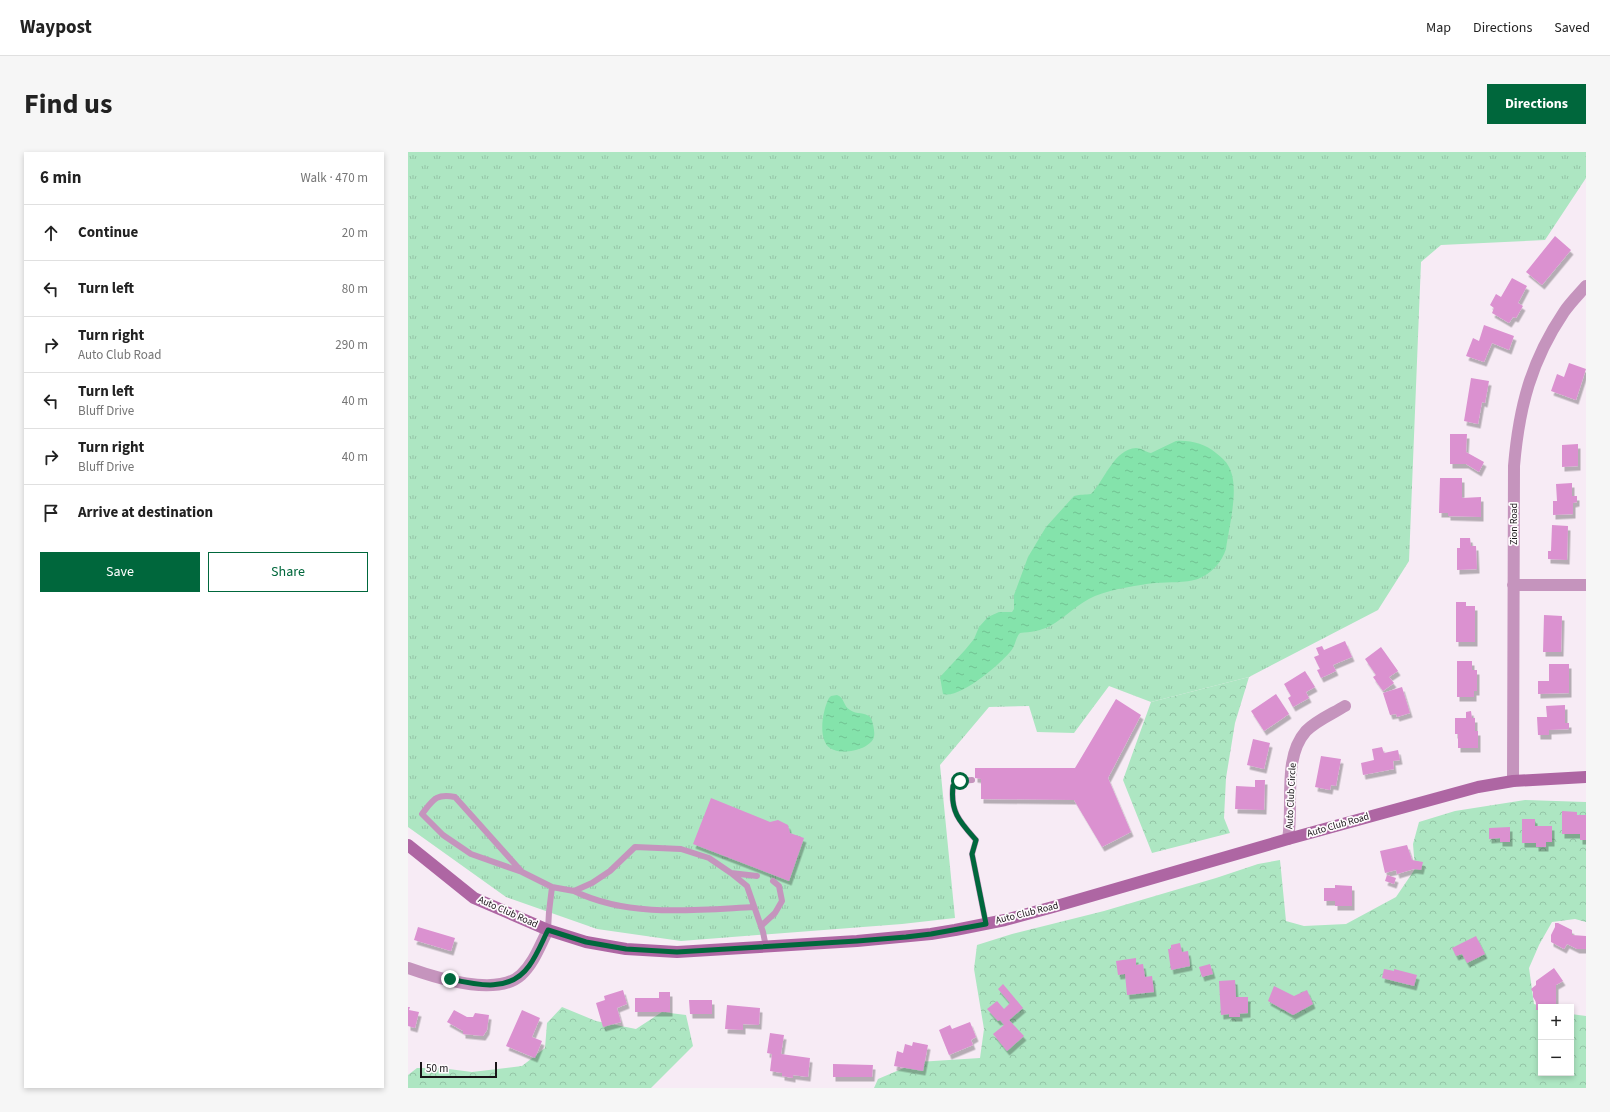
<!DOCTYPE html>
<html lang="en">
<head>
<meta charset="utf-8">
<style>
  :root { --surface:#fff; --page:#f6f6f6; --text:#222; --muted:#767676; --line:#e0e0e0; --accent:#00673c }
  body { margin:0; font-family:"Source Sans 3",sans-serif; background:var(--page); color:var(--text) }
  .controls { position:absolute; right:12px; bottom:12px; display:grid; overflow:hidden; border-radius:0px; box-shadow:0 2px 6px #0003 }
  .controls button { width:36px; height:36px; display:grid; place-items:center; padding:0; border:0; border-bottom:1px solid var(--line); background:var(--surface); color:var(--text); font:20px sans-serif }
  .scale { position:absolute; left:12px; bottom:10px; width:77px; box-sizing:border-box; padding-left:4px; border:2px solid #191518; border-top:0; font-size:11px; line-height:14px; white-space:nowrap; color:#191518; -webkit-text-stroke:3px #fefbfd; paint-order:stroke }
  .stop { position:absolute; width:12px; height:12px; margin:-9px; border:3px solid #00673c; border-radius:50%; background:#fff }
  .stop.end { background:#00673c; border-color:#fff; box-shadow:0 1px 4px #0008 }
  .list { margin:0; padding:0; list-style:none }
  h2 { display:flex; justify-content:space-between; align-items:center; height:52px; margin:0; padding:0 16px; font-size:17px }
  h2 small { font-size:13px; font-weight:400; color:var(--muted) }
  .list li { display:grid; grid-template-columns:26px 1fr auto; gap:12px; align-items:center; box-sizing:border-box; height:56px; padding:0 16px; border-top:1px solid var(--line) }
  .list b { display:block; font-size:15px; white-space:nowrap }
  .list p { margin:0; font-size:13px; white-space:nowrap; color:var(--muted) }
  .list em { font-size:13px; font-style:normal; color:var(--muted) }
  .actions { display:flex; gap:8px; padding:12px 16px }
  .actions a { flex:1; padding:9px 0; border:1px solid var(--accent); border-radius:0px; text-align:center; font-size:14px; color:var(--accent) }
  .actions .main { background:var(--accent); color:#fff }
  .icon { flex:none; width:22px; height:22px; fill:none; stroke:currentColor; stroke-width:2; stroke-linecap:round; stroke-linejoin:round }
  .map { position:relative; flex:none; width:1178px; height:936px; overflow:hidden; border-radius:0px }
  header { display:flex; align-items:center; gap:24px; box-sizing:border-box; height:56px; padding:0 20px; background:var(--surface); border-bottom:1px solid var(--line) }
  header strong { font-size:19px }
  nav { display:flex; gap:22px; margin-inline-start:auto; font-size:14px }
  .intro { display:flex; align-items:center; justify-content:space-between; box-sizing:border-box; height:96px; padding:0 24px }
  h1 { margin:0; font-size:28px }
  .button { padding:10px 18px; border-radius:0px; background:var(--accent); color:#fff; font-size:14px; font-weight:700 }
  main { display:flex; gap:24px; padding:0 24px }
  aside { flex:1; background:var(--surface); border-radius:0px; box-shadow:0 2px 6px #0003 }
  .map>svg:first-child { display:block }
  .grass { fill:url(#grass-tufts) }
  .forest { fill:url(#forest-crowns) }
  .water { fill:url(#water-ripples) }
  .building { fill:#db91d0; filter:url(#shadow) }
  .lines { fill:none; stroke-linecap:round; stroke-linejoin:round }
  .lane { stroke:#c594bd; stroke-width:6 }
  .street { stroke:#c594bd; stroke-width:12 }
  .secondary { stroke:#ae66a3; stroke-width:12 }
  .route { stroke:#00673c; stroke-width:5 }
  .labels { text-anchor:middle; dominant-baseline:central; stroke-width:3.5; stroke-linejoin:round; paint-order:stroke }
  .street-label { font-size:10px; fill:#191518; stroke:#fefbfd }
</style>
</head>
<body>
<header>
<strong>Waypost</strong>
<nav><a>Map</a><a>Directions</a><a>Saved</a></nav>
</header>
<div class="intro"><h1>Find us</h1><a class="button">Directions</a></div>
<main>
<aside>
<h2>6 min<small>Walk · 470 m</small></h2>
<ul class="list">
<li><svg class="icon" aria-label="ahead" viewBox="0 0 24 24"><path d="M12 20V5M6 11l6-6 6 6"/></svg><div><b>Continue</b></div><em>20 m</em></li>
<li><svg class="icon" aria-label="left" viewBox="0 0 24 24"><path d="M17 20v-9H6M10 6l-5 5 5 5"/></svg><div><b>Turn left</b></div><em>80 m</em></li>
<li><svg class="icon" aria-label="right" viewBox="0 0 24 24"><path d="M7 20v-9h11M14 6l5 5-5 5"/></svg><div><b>Turn right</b><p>Auto Club Road</p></div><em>290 m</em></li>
<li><svg class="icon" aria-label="left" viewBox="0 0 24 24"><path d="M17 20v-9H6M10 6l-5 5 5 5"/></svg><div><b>Turn left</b><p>Bluff Drive</p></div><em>40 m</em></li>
<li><svg class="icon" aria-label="right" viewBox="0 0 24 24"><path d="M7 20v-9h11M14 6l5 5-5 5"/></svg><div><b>Turn right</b><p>Bluff Drive</p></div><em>40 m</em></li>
<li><svg class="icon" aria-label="arrive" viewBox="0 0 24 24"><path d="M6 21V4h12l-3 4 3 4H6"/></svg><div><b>Arrive at destination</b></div></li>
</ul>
<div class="actions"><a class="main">Save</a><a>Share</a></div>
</aside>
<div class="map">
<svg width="1178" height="936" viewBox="0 0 1178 936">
  <defs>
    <pattern id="grass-tufts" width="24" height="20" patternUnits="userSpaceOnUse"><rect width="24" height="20" fill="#ade6c2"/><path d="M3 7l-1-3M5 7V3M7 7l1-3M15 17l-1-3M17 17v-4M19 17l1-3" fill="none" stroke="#94c4a6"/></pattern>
    <pattern id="forest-crowns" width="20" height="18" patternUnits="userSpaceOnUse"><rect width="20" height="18" fill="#ade6c2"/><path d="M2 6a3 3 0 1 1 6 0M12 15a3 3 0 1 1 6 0" fill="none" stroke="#94c4a6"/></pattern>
    <pattern id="water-ripples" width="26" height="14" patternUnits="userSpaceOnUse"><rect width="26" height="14" fill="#84e3ab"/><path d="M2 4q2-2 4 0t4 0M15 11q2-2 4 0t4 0" fill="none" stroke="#71c292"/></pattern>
    <filter id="shadow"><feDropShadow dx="2.5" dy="4.5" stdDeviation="0" flood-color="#0004"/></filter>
  </defs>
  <rect width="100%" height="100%" fill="#f7ebf5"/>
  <!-- grass -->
  <path class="grass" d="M0,0h1178v26l-41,62 -104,5 -20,17 -12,299 -31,49 -129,67 -98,25 -42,-16 -35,47 -37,-1 -8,-26 -40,1 -49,58 15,153 -53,6 -221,17 -84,-12 -91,-32 -98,-70z"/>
  <!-- forest -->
  <path class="forest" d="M841,525l-14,46 -9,55 -2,40 6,15 -78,20 -29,-73 28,-78z
    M1117,648l61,2v120l-11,-3 -23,3 -13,23 -10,23 5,36 11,3h-4v66h30v-59l15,2v72h-712l4,-9 40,-17 62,-4 4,-29 -10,-60 3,-24 35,-11 92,-23 112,-33 42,-14 22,-4 6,61 18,5 42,-2 50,-27 19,-28 -2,-25 6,-22 36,-11z
    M154,855l34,14 40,8 26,-17 24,3 7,31 -42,42h-243v-13l9,-7h24l31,4 50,-6 23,-18 2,-25z"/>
  <!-- water -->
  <path class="water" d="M768,289c15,-1 29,3 40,12 5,4 10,8 13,14 11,20 0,59 -3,82 -4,13 -15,25 -28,30 -13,4 -29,3 -43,4 -18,2 -42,6 -60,13 -17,7 -29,21 -45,30 -10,5 -19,6 -30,7 -5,5 -4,13 -10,19 -11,13 -50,47 -67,42l-3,-17 25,-27 9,-11 5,-12 9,-10 11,-5h13l2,-3v-14l14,-38 18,-30 28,-31c7,-2 11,-1 17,-2 14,-14 23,-45 45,-46 6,0 9,4 15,5z
    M429,543c8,3 6,11 13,15 7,5 14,1 21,8 2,5 4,13 3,19 -4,13 -33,19 -44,11 -13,-9 -7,-39 -1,-50l2,-2z"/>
  <!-- building -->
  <path class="building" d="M1147,84l16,14 -29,35 -16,-13z
    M1104,126l15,8 -9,17 5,3 -7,12 -3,-1 -4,6 -17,-10 2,-5 -4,-3 6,-11 5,3z
    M1076,173l30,11 -5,14 -17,-7 -8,19 -18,-6 7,-18 6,3z
    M1161,211l17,6 -10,31 -25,-9 6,-17 7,3z
    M1063,226l18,3 -4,22 -3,-1 -4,22 -14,-3z
    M1042,282h17l-1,18 18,10 -5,10 -13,-8h-16z
    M1170,292v22l-16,1v-22z
    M1032,326h22v20l19,-1v20l-33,-1v-3h-9z
    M1164,331v13h5v6l-4,1v11l-20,1v-14h4l-1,-17z
    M1144,373l16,1 -1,34 -19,-1v-8h3z
    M1052,386h10l1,8h5l1,23 -20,1v-22h3z
    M1048,450h10v4h9v36h-19z
    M1136,463l18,1 -1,36h-18z
    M937,489l7,16 -19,8 3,6 -15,7 -4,-8 3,-1 -6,-12 5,-2 -3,-7 6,-2 2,4z
    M973,495l17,24 -9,6 5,6 -11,8 -10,-14 3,-2 -11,-16z
    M1049,509h15v9h5v21h-3v6h-17z
    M1141,512h20v29l-31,1v-13h11z
    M897,519l10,16 -9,5 3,6 -16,9 -5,-9 3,-2 -7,-12z
    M994,535l8,26 -13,4 -1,-3 -6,1 -7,-22z
    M868,542l13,20 -25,17 -13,-20z
    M708,547l25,16 -33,63 23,54 -29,15 -28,-47 -93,-1v-20l-6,-1v-10h100z
    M1157,553v18h4v6l-20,1v5h-11l-1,-18h10l-1,-11z
    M1063,559l1,7h3v13h3v17h-20v-14h-3v-16h11v-6z
    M845,587l17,4 -6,26 -17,-4z
    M974,595l2,6 14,-3 2,10 -7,1 1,8 -31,6 -2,-12 13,-3 -2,-11z
    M913,604l20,3 -5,27 -5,-1 -1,5 -15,-3z
    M847,628h10l-1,30 -29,-1 1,-23 19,1z
    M303,646l59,24 8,-2 10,5 2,8 14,5 -15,43 -96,-37z
    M1154,659l15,1v3h9v25h-6v-6h-18z
    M1114,667h13v7h17v16h-6v5h-10v-4h-14z
    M1102,675v15h-10v-4l-11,1v-11z
    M999,693l5,15 11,2 -2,8 -7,-1 -17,5 -1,-4 -11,3 -5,-22z
    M979,723l9,3 -2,6 -9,-3z
    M927,733l17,1v20h-17v-5h-11v-13h11z
    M1147,771h3l14,7v5l14,1v13h-9l-10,-5 -3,5 -13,-7v-7l4,-8z
    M10,775l37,11 -4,13 -37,-11z
    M1068,784l9,18 -18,9 -5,-9 -6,2 -4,-8z
    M772,791l2,9 6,-1 2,15 -19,4 -3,-21h3v-4z
    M728,806v7l7,-1 2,13 7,-1 2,16 -27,3 -2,-21 -7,1 -2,-14z
    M802,812l3,10 -11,3 -3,-10z
    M1146,816l9,13 -7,4v20l-15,2v3h-5v-8l-3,-5v-5l-2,-3 5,-4v-4z
    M976,817l10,2v-2l23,6 -3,11 -32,-8z
    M827,828l1,17h12v16l-12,1h4v3h-11v-3l-8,1 -2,-34z
    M595,832l20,24 -14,12 15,16 -17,15 -14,-17 11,-9 -4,-5 -2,1 -11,-12 10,-8 7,8 6,-6 -12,-14z
    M866,834l20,10 13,-6 6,14 -20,11 -25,-14z
    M215,838l4,14 -10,4 4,14 -18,5 -7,-24 9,-3 -1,-4z
    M251,840h11v20h-35v-14h24z
    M281,848h23v14h-22z
    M319,853l33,3 -1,17 -16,-1v6l-18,-1z
    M0,855h2l-1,3 10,2 -4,16 -7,-2z
    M46,858l13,7h6l2,-4 14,2 -2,15 -4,6 -20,-2v-3l-16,-9z
    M114,858l18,8 -8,19 10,4 -7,17 -29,-12z
    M562,870l6,15 -5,3 2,5 -24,10 -10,-25 11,-5 2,4z
    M362,881l14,2 -3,19 29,4 -2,19 -15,-2v3l-11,-2v-3l-12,-2 2,-17 -5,-1z
    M505,890l15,3 -5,26 -29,-5 3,-15 6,2 2,-9 7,2z
    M425,912l40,1 -1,12h-39z"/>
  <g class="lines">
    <!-- lane -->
    <path class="lane" d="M564,628l-12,1 -7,5c-3,26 7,36 23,54l-4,14 14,70
      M114,720l-51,-18 -28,-19 -21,-21c11,-14 14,-21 33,-17l67,75 30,15 22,4 18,-8 18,-12 25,-24 46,2 28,9 22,15 16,13 16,46 3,15
      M323,721l26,3
      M166,739c55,27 121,19 180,16
      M353,774l14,-13 7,-12 -3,-15 -6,-5
      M140,778l1,-18 3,-25"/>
    <!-- street -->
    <path class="street" d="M1105,433h73
      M1105,629l1,-315c5,-59 17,-105 50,-154 6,-9 15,-18 22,-26
      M880,687c6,-33 -6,-81 18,-108 11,-11 26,-17 39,-25
      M0,816c28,10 89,29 113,7 13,-12 19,-30 27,-45"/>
    <!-- secondary -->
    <path class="secondary" d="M0,693l66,53 74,32 38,12 40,7 51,3 180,-11 74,-7 24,-4 50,-10 48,-13 235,-68 190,-52 35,-6 73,-4"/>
  </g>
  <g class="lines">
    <!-- route -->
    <path class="route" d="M42,827c27,6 60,14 79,-13 8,-11 13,-24 19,-36l38,12 40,7 51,3 180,-11 49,-4 25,-3 55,-10 -14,-70 4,-14c-16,-18 -26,-28 -23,-54l7,-5"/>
  </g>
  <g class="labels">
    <!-- street labels -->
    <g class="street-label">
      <text transform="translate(1106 372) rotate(-90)">Zion Road</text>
      <text transform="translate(883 644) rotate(-87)">Auto Club Circle</text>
      <text transform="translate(930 673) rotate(-16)">Auto Club Road</text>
      <text transform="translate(100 760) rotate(24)">Auto Club Road</text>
      <text transform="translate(619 761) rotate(-14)">Auto Club Road</text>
    </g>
  </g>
</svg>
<div class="controls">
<button>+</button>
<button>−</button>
</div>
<div class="scale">50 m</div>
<div class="stop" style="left:552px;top:629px"></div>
<div class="stop end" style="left:42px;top:827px"></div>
</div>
</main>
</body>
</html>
